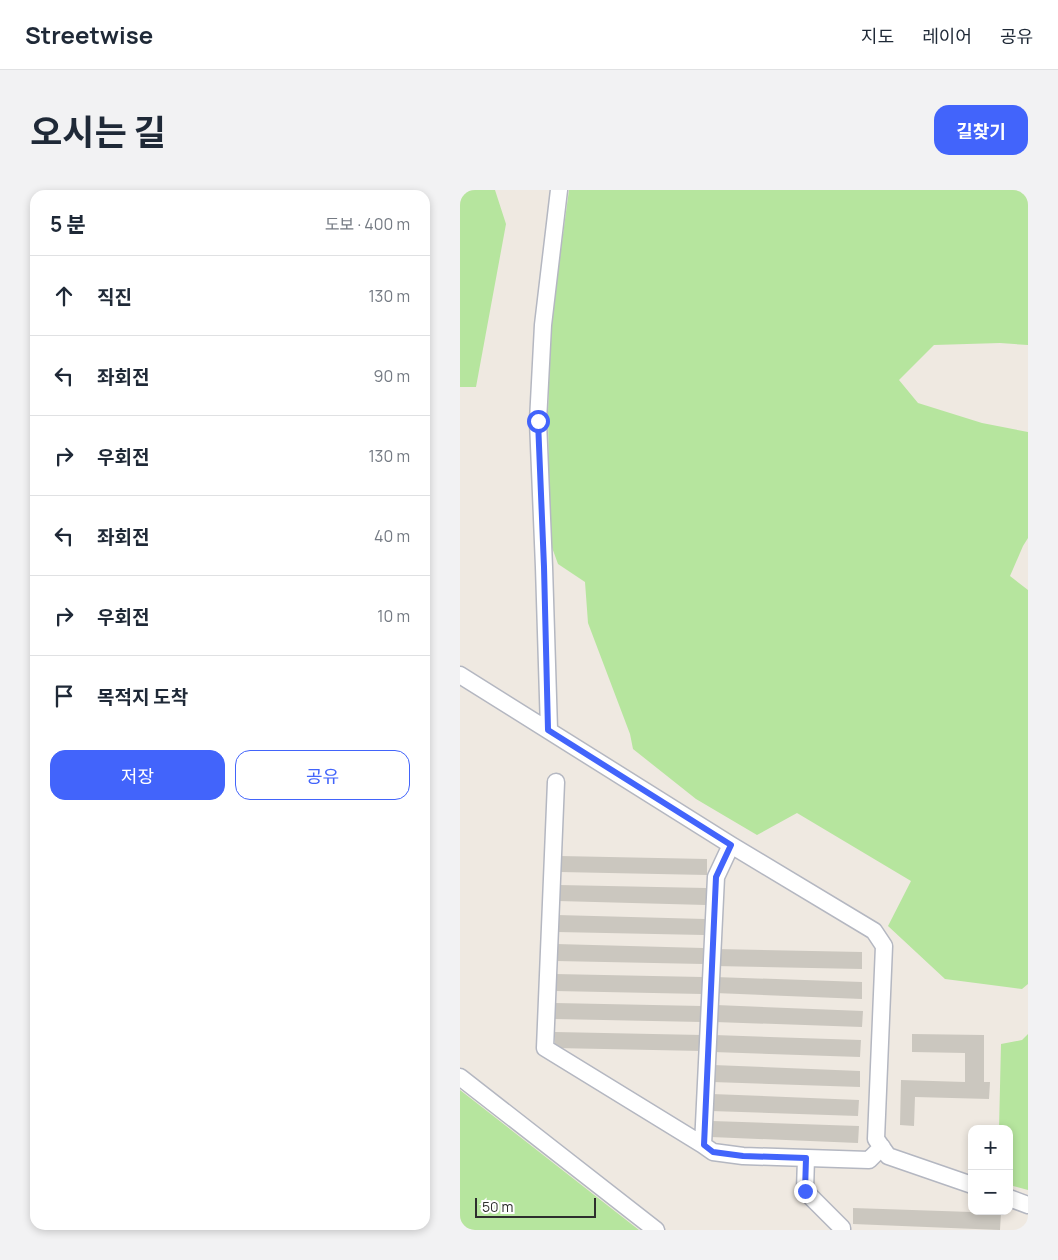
<!DOCTYPE html>
<html lang="ko">
<head>
<meta charset="utf-8">
<style>
  :root { --surface:#fff; --page:#f2f2f3; --text:#1f2937; --muted:#747a83; --line:#e0e1e3; --accent:#4264fb }
  body { margin:0; font-family:Manrope,"Noto Sans KR",sans-serif; background:var(--page); color:var(--text) }
  .controls { position:absolute; right:15px; bottom:15px; display:grid; overflow:hidden; border-radius:10px; box-shadow:0 2px 8px #0003 }
  .controls button { width:45px; height:45px; display:grid; place-items:center; padding:0; border:0; border-bottom:1px solid var(--line); background:var(--surface); color:var(--text); font:25px sans-serif }
  .scale { position:absolute; left:15px; bottom:12px; width:121px; box-sizing:border-box; padding-left:5px; border:2px solid #2e2e2e; border-top:0; font-size:14px; line-height:18px; white-space:nowrap; color:#2e2e2e; -webkit-text-stroke:4px #fff; paint-order:stroke }
  .stop { position:absolute; width:15px; height:15px; margin:-11px; border:4px solid #4264fb; border-radius:50%; background:#fff }
  .stop.end { background:#4264fb; border-color:#fff; box-shadow:0 1px 5px #0008 }
  .list { margin:0; padding:0; list-style:none }
  h2 { display:flex; justify-content:space-between; align-items:center; height:65px; margin:0; padding:0 20px; font-size:21px }
  h2 small { font-size:16px; font-weight:400; color:var(--muted) }
  .list li { display:grid; grid-template-columns:32px 1fr auto; gap:15px; align-items:center; box-sizing:border-box; height:80px; padding:0 20px; border-top:1px solid var(--line) }
  .list b { display:block; font-size:19px; white-space:nowrap }
  .list em { font-size:16px; font-style:normal; color:var(--muted) }
  .actions { display:flex; gap:10px; padding:15px 20px }
  .actions a { flex:1; padding:11px 0; border:1px solid var(--accent); border-radius:15px; text-align:center; font-size:18px; color:var(--accent) }
  .actions .main { background:var(--accent); color:#fff }
  .icon { flex:none; width:28px; height:28px; fill:none; stroke:currentColor; stroke-width:2; stroke-linecap:round; stroke-linejoin:round }
  .map { position:relative; flex:none; width:568px; height:1040px; overflow:hidden; border-radius:15px }
  header { display:flex; align-items:center; gap:30px; box-sizing:border-box; height:70px; padding:0 25px; background:var(--surface); border-bottom:1px solid var(--line) }
  header strong { font-size:24px }
  nav { display:flex; gap:28px; margin-inline-start:auto; font-size:18px }
  .intro { display:flex; align-items:center; justify-content:space-between; box-sizing:border-box; height:120px; padding:0 30px }
  h1 { margin:0; font-size:35px }
  .button { padding:12px 22px; border-radius:15px; background:var(--accent); color:#fff; font-size:18px; font-weight:700 }
  main { display:flex; gap:30px; padding:0 30px }
  aside { flex:1; background:var(--surface); border-radius:15px; box-shadow:0 2px 8px #0003 }
  .map>svg:first-child { display:block }
  .green { fill:#b6e59e }
  .building { fill:#cbc7bf }
  .lines { fill:none; stroke-linecap:round; stroke-linejoin:round }
  .minor-casing { stroke:#b4b7c1; stroke-width:19 }
  .minor { stroke:#fff; stroke-width:16 }
  .route { stroke:#4264fb; stroke-width:6 }
</style>
</head>
<body>
<header>
<strong>Streetwise</strong>
<nav><a>지도</a><a>레이어</a><a>공유</a></nav>
</header>
<div class="intro"><h1>오시는 길</h1><a class="button">길찾기</a></div>
<main>
<aside>
<h2>5 분<small>도보 · 400 m</small></h2>
<ul class="list">
<li><svg class="icon" aria-label="ahead" viewBox="0 0 24 24"><path d="M12 20V5M6 11l6-6 6 6"/></svg><div><b>직진</b></div><em>130 m</em></li>
<li><svg class="icon" aria-label="left" viewBox="0 0 24 24"><path d="M17 20v-9H6M10 6l-5 5 5 5"/></svg><div><b>좌회전</b></div><em>90 m</em></li>
<li><svg class="icon" aria-label="right" viewBox="0 0 24 24"><path d="M7 20v-9h11M14 6l5 5-5 5"/></svg><div><b>우회전</b></div><em>130 m</em></li>
<li><svg class="icon" aria-label="left" viewBox="0 0 24 24"><path d="M17 20v-9H6M10 6l-5 5 5 5"/></svg><div><b>좌회전</b></div><em>40 m</em></li>
<li><svg class="icon" aria-label="right" viewBox="0 0 24 24"><path d="M7 20v-9h11M14 6l5 5-5 5"/></svg><div><b>우회전</b></div><em>10 m</em></li>
<li><svg class="icon" aria-label="arrive" viewBox="0 0 24 24"><path d="M6 21V4h12l-3 4 3 4H6"/></svg><div><b>목적지 도착</b></div></li>
</ul>
<div class="actions"><a class="main">저장</a><a>공유</a></div>
</aside>
<div class="map">
<svg width="568" height="1040" viewBox="0 0 568 1040">
  <rect width="100%" height="100%" fill="#efe9e1"/>
  <!-- green -->
  <path class="green" d="M0,0h35l11,34 -30,163h-16z
    M109,0h459v155l-28,-2 -66,2 -35,35 19,23 64,20 46,9v106l-5,8 -13,30 18,14v394l-6,5 -77,-10 -57,-53 23,-45 -114,-68 -40,22 -61,-36 -63,-50 -3,-15 -42,-111 -3,-41 -27,-18 -8,-22 -2,-129 3,-90z
    M568,844v156l-19,-5v-56h-10l2,-85 21,-4z
    M0,900l179,140h-179z"/>
  <!-- building -->
  <path class="building" d="M100,666l147,3v16l-147,-3z
    M99,695l147,3v17l-148,-4z
    M97,725l148,4 -1,16 -147,-3z
    M96,754l147,4v16l-147,-3z
    M255,759l147,3v17l-147,-3z
    M95,784l147,3v17l-147,-3z
    M255,787l147,5v17l-147,-6z
    M95,813l147,3v16l-148,-3z
    M256,815l147,6 -1,16 -147,-5z
    M95,842l147,3v16l-147,-3z
    M452,844l72,1v47h6l-1,17 -74,-2 -1,29 -14,-1 1,-45 64,2v-29l-53,-1z
    M254,845l147,5 -1,17 -147,-5z
    M253,875l147,6v16l-148,-5z
    M252,904l147,6 -1,16 -147,-5z
    M252,931l147,5 -1,17 -147,-6z
    M393,1018l148,5 -1,17 -147,-6z"/>
  <g class="lines">
    <!-- minor casing -->
    <g class="minor-casing">
      <path id="minor" d="M0,485l271,170 143,86 10,15 -8,193 12,17 84,29
        M89,540l-5,-163 -6,-146 5,-96 16,-135
        M96,592l-11,266 158,97
        M271,655l-15,32 -13,268 10,7 30,4 126,4 13,-13
        M0,887l196,153
        M346,968l-1,33 37,37v2
        M549,1008l19,7"/>
    </g>
    <!-- minor -->
    <use href="#minor" class="minor"/>
  </g>
  <g class="lines">
    <!-- route -->
    <path class="route" d="M78,231l6,146 4,163 183,115 -15,32 -12,268 9,7 30,4 63,2 -1,33"/>
  </g>
</svg>
<div class="controls">
<button>+</button>
<button>−</button>
</div>
<div class="scale">50 m</div>
<div class="stop" style="left:78px;top:231px"></div>
<div class="stop end" style="left:345px;top:1001px"></div>
</div>
</main>
</body>
</html>
